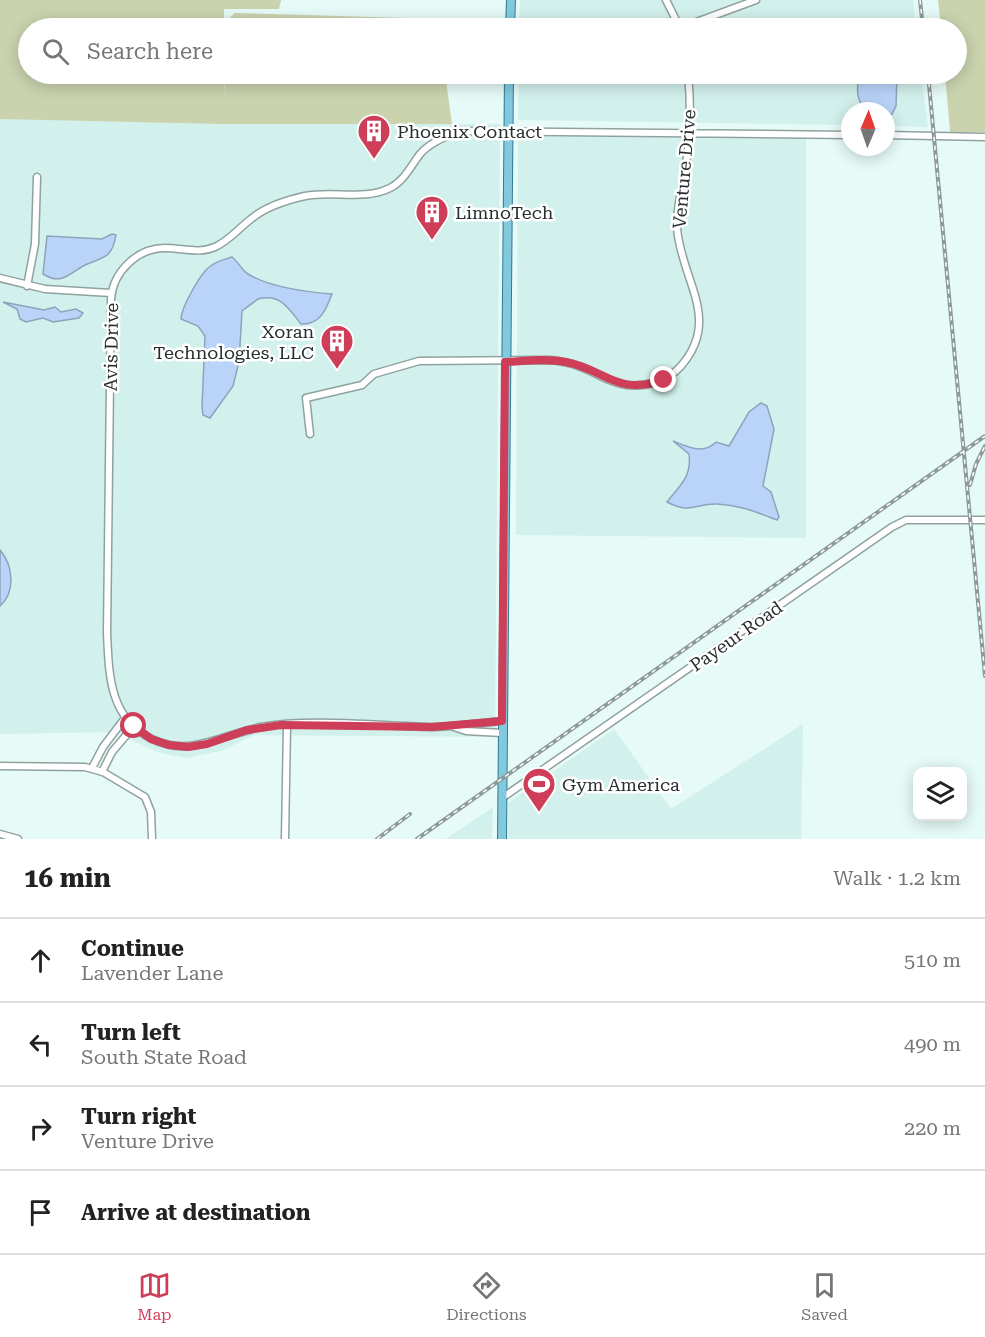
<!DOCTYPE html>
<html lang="en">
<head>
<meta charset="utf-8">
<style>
  :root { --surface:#fff; --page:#f2f2f2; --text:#222; --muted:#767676; --line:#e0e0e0; --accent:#ce3e59 }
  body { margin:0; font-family:"Roboto Serif",serif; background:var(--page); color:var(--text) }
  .controls { position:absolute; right:18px; bottom:18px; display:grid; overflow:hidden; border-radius:12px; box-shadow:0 3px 15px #0003 }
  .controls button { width:54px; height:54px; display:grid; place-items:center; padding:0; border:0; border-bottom:2px solid var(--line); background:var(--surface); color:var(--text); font:30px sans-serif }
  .compass { position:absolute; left:841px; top:102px; width:54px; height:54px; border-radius:50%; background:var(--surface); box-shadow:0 3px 15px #0003; rotate:2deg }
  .stop { position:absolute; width:18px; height:18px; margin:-14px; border:4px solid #ce3e59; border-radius:50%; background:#fff }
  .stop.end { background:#ce3e59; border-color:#fff; box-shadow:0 2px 6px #0008 }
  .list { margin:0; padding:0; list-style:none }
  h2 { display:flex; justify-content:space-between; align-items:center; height:78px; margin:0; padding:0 24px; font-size:26px }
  h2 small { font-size:20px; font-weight:400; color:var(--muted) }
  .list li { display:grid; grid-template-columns:39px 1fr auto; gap:18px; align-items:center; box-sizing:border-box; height:84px; padding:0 24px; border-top:2px solid var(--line) }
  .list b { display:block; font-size:22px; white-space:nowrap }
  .list p { margin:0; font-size:20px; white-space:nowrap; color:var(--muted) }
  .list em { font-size:20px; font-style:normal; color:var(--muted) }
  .icon { flex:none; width:33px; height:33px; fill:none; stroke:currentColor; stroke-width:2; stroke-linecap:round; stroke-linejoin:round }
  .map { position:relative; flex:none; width:985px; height:839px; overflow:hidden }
  .search { position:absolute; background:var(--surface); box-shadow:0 3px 15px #0003; left:18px; right:18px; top:18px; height:66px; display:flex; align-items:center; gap:15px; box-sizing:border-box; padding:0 21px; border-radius:33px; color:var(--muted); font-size:22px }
  .sheet { height:414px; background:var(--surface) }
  nav { display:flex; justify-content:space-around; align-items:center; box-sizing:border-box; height:84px; border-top:2px solid var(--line); background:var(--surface); font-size:16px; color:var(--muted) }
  nav a { display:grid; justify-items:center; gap:3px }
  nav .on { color:var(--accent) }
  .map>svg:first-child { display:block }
  .built { fill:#d2f0ec }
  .green { fill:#cad3ae }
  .water { fill:#bad4f9; stroke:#8ea2bc; stroke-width:1.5 }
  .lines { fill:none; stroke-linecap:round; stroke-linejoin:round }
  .minor-casing { stroke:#8fa2a0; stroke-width:9 }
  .major-casing { stroke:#2e7b92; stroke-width:10 }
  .minor { stroke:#fff; stroke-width:6 }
  .major { stroke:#83c9de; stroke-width:8 }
  .rail-casing { stroke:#8c9a98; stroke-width:4 }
  .rail { stroke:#fff; stroke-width:1.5; stroke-dasharray:4.5; stroke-linecap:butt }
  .route { stroke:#ce3e59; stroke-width:8 }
  .labels { text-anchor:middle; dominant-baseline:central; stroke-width:5; stroke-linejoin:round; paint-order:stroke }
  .poi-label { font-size:18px; fill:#272e2d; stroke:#fff; text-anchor:start }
  .street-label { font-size:18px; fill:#272e2d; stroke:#fff }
</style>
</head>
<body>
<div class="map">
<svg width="985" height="839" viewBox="0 0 985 839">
  <rect width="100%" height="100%" fill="#e6faf7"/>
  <!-- built -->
  <path class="built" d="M0,0h224v28h-196v46h196v50h276l-5,613 -241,-2 -33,16 -35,7 -29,-6 -41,-20 -116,2z
    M520,0h393l3,28h-397z
    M519,74h402l7,53 -42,-1v-15h-36v14l-332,-5z
    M518,136l288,3v399l-290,-3z
    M803,724l-2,115h-293v-36l106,-74 57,80z
    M493,807l-1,32h-46z"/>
  <!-- green -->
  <path class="green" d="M0,0h281l-2,9h-55v19h-196v46h196v20l1,-20h220l7,50h-229l-223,-5z
    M938,0h47v132h-35l-5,-58h11v-46h-15z
    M235,13l206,6 1,9h-215v-8z"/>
  <!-- water -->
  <path class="water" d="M859,74h38l-1,32 -4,8 -6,1v-4h-19c-12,-11 -10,-23 -8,-37z
    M112,234l4,1c-4,24 -13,22 -31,30 -15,8 -23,21 -42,9l4,-38 55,3z
    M232,257c7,5 9,13 16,17 23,14 58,18 84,20 -6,16 -12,31 -31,30 -12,-15 -20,-31 -43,-25l-16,12 -3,51 -6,24 -23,32 -7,-3 -1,-8 3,-71 -7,-10 -17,-7c0,-11 17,-40 25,-49 7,-8 17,-10 26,-13z
    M3,302l41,8 11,-3 6,5 15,-3 7,4 -4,5 -26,4 -10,-4 -17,4 -6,-3 -3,-10z
    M761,403l6,3 7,23 -11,57 8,6 8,25 -2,3c-21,-8 -37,-15 -60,-16 -22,-1 -25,11 -50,-2 13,-17 25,-25 22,-48l-16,-13c15,6 30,14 43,1l13,4 20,-34z
    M0,550c13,15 16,42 0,56z"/>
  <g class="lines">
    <!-- minor casing -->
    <g class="minor-casing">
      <path id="minor" d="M666,0l14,28
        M680,28l76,-28
        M886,135l99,2
        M0,278l45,11 66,4
        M27,286l8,-42 2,-67
        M310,434l-4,-36 56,-13 12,-11 45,-13 131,-1c11,1 21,3 31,7 16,6 29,16 46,18 20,2 41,-4 54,-19 41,-47 0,-86 -4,-138 -1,-19 5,-40 8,-59 6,-31 6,-64 3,-95
        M502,721c-24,2 -48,6 -72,6 -51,-1 -120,-9 -169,0 -38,7 -70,31 -109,12 -43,-21 -43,-64 -45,-106l4,-334c2,-27 26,-51 54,-51 18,0 33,6 50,-1 14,-6 24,-19 36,-28 14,-12 36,-19 54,-23 28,-6 59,5 85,-8 14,-7 21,-22 30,-34 11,-12 25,-17 39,-23l391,4
        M454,727l12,4 36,2
        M0,766l85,1 18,5 42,25 6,15 1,27
        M92,768l11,-21 22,-29
        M102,772l10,-20 22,-26
        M502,798l390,-271 14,-7h79
        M0,834l18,5
        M285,839l2,-114"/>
    </g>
    <!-- major casing -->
    <g class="major-casing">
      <path id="major" d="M510,28l1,-28
        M502,839l7,-765"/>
    </g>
    <!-- minor -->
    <use href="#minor" class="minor"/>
    <!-- major -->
    <use href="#major" class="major"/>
    <!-- rail casing -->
    <g class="rail-casing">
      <path id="rail" d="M920,0l3,28
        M928,74l57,602
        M970,485l6,-21 9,-18
        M377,839l33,-25
        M417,839l568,-403"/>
    </g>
    <!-- rail -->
    <use href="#rail" class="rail"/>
  </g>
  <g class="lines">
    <!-- route -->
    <path class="route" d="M134,726l17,13 18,6 19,2 19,-3 40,-14 34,-5 151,2 70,-6 3,-359c20,-1 41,-4 61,0 41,8 49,34 98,18"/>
  </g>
  <!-- icons -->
  <defs>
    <g id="building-pin" transform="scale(1.725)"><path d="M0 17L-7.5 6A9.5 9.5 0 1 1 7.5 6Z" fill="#ce3e59" stroke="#fff"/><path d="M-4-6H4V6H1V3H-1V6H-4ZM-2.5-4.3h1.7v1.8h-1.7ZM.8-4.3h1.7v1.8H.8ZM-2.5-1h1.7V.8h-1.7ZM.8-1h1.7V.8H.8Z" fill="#fff"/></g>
    <g id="stadium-pin" transform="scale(1.725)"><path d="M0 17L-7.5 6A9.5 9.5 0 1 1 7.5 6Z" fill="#ce3e59" stroke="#fff"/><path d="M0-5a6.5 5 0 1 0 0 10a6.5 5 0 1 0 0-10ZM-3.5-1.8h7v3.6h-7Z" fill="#fff"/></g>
  </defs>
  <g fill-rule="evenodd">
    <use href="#building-pin" x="374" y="131"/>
    <use href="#building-pin" x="432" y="212"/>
    <use href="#building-pin" x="337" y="341"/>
    <use href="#stadium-pin" x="539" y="784"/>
  </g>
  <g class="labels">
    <!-- poi labels -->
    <g class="poi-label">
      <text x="397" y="131">Phoenix Contact</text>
      <text x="455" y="212">LimnoTech</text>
      <text x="314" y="331" text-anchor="end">Xoran<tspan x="314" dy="21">Technologies, LLC</tspan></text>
      <text x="562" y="784">Gym America</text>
    </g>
    <!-- street labels -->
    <g class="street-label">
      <text transform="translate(684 169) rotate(-85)">Venture Drive</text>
      <text transform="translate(111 347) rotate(-89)">Avis Drive</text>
      <text transform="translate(736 636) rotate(-35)">Payeur Road</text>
    </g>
  </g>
</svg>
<div class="controls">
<button><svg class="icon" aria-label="layers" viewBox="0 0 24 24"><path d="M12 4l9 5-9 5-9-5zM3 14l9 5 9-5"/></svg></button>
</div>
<svg class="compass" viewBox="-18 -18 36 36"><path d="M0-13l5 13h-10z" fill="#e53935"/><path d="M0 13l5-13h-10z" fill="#767676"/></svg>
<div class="stop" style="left:134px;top:726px"></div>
<div class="stop end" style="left:664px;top:380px"></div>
<div class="search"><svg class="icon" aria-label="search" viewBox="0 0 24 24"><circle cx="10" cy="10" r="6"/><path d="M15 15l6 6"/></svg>Search here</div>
</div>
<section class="sheet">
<h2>16 min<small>Walk · 1.2 km</small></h2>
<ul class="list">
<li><svg class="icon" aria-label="ahead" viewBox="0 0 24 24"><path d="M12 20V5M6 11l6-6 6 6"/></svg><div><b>Continue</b><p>Lavender Lane</p></div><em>510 m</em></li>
<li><svg class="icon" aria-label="left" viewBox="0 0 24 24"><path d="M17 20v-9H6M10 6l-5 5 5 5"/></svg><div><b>Turn left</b><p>South State Road</p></div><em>490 m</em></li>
<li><svg class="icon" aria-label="right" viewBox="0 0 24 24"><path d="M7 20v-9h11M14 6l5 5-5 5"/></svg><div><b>Turn right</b><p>Venture Drive</p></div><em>220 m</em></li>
<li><svg class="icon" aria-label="arrive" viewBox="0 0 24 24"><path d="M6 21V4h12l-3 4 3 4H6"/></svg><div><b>Arrive at destination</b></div></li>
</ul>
</section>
<nav>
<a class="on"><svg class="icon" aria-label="map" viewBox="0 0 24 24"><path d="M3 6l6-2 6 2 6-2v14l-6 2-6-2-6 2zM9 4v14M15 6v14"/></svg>Map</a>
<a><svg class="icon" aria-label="directions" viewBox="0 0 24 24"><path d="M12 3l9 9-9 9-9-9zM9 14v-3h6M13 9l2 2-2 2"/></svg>Directions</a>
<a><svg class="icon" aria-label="saved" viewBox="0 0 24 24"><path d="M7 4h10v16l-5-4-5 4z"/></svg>Saved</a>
</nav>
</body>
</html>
